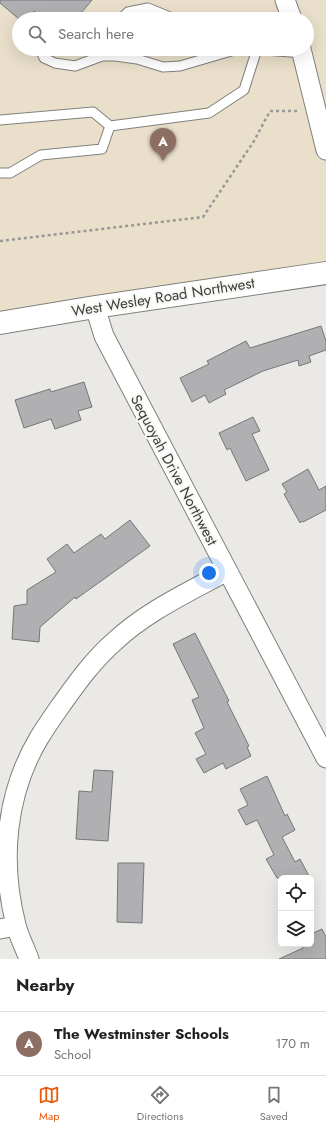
<!DOCTYPE html>
<html lang="en">
<head>
<meta charset="utf-8">
<style>
  :root { --surface:#fff; --page:#f2f2f2; --text:#222; --muted:#767676; --line:#e0e0e0; --accent:#ea580c }
  body { margin:0; font-family:Jost,sans-serif; background:var(--page); color:var(--text) }
  .controls { position:absolute; right:12px; bottom:12px; display:grid; overflow:hidden; border-radius:6px; box-shadow:0 4px 16px #0002 }
  .controls button { width:36px; height:36px; display:grid; place-items:center; padding:0; border:0; border-bottom:1px solid var(--line); background:var(--surface); color:var(--text); font:20px sans-serif }
  .you { position:absolute; left:209px; top:573px; width:14px; height:14px; margin:-10px; border:3px solid #fff; border-radius:50%; background:#1a73e8; box-shadow:0 0 0 6px #1a73e833 }
  .badge { display:grid; place-items:center; width:26px; height:26px; border-radius:50%; background:var(--accent); color:#fff; font-size:13px; font-weight:700 }
  .pin { position:absolute; translate:-50% -33px; filter:drop-shadow(0 1px 2px #0008) }
  .pin::after { content:''; position:absolute; top:21px; width:14px; height:12px; background:inherit; clip-path:polygon(0 0,100% 0,50% 100%) }
  .list { margin:0; padding:0; list-style:none }
  h2 { display:flex; justify-content:space-between; align-items:center; height:52px; margin:0; padding:0 16px; font-size:17px }
  h2 small { font-size:13px; font-weight:400; color:var(--muted) }
  .list li { display:grid; grid-template-columns:26px 1fr auto; gap:12px; align-items:center; box-sizing:border-box; height:64px; padding:0 16px; border-top:1px solid var(--line) }
  .list b { display:block; font-size:15px; white-space:nowrap }
  .list p { margin:0; font-size:13px; white-space:nowrap; color:var(--muted) }
  .list em { font-size:13px; font-style:normal; color:var(--muted) }
  .icon { flex:none; width:22px; height:22px; fill:none; stroke:currentColor; stroke-width:2; stroke-linecap:round; stroke-linejoin:round }
  .map { position:relative; flex:none; width:326px; height:959px; overflow:hidden }
  .search { position:absolute; background:var(--surface); box-shadow:0 4px 16px #0002; left:12px; right:12px; top:12px; height:44px; display:flex; align-items:center; gap:10px; box-sizing:border-box; padding:0 14px; border-radius:22px; color:var(--muted); font-size:15px }
  .sheet { height:116px; background:var(--surface) }
  nav { display:flex; justify-content:space-around; align-items:center; box-sizing:border-box; height:56px; border-top:1px solid var(--line); background:var(--surface); font-size:11px; color:var(--muted) }
  nav a { display:grid; justify-items:center; gap:2px }
  nav .on { color:var(--accent) }
  .map>svg:first-child { display:block }
  .education { fill:#e9dfca; fill-rule:evenodd }
  .building { fill:#b0afb2; stroke:#767679 }
  .lines { fill:none; stroke-linecap:round; stroke-linejoin:round }
  .service-casing { stroke:#80807d; stroke-width:11 }
  .minor-casing { stroke:#80807d; stroke-width:21 }
  .tertiary-casing { stroke:#80807d; stroke-width:24 }
  .path { stroke:#989896; stroke-width:2.5; stroke-dasharray:3 3; stroke-linecap:butt }
  .service { stroke:#fff; stroke-width:9 }
  .minor { stroke:#fff; stroke-width:19 }
  .tertiary { stroke:#fff; stroke-width:22 }
  .labels { text-anchor:middle; dominant-baseline:central; stroke-width:4; stroke-linejoin:round; paint-order:stroke }
  .street-label { font-size:15px; fill:#3d3d3c; stroke:#f7f7f4 }
</style>
</head>
<body>
<div class="map">
<svg width="326" height="959" viewBox="0 0 326 959">
  <rect width="100%" height="100%" fill="#eae9e6"/>
  <!-- education -->
  <path class="education" d="M0,0h326v273l-326,50zM19,19h288v30h-288z"/>
  <!-- building -->
  <path class="building" d="M0,0h92l-16,19h-32l-10,-8 -7,8h-8l-19,-16z
    M321,326l5,15v9l-17,6 2,6 -12,4 -1,-6 -35,11 -39,19 2,4 -17,9 -4,-8 -13,7 -12,-24 29,-14 -2,-3 39,-20 4,7z
    M84,382l8,25 -14,4 3,9 -26,9 -4,-10 -27,9 -9,-28 35,-11 1,3z
    M253,417l7,14 -8,3 17,36 -23,11 -16,-33 -3,2 -8,-17z
    M308,469l11,21 7,-4v24l-23,12 -1,-1 -2,2 -16,-29 3,-2 -5,-8z
    M130,520l20,26 -74,53 -1,-2 -35,30 -1,15 -27,-3 2,-33 13,-2v-14l29,-18 -9,-13 20,-15 7,9 27,-19 4,5z
    M195,633l34,68 -2,1 22,44 -2,1 4,9 -25,13 -3,-6 -19,10 -8,-14 10,-5 -11,-21 9,-5 -12,-28 7,-3 -26,-53z
    M94,770l19,1 -5,70 -32,-2 3,-48 13,1z
    M267,776l18,40 2,-2 8,16 -13,7 13,25 5,-3 10,19h-33l-11,-19 8,-4 -17,-35 -11,5 -8,-15 10,-5 -8,-16z
    M118,863h26l-2,60 -25,-1z
    M322,929l4,8v22h-47l24,-11 -2,-4h10v-10z"/>
  <g class="lines">
    <!-- service casing -->
    <g class="service-casing">
      <path id="service" d="M121,19l7,-7 20,-4 27,11
        M40,49l4,9 11,5 20,3 27,-10h13
        M114,49l1,7 22,3 26,8 17,-1 58,-17
        M250,49l53,4
        M0,120l93,-8 17,14 99,-13 35,-23 13,-41
        M0,173h10l31,-18 61,-6 8,-23"/>
    </g>
    <!-- minor casing -->
    <g class="minor-casing">
      <path id="minor" d="M285,0l7,19
        M301,49l25,101
        M95,307l9,29 222,422
        M0,929l16,-3
        M29,959c-4,-11 -10,-22 -13,-34 -16,-63 -11,-130 23,-187 6,-10 13,-20 20,-30 17,-24 34,-48 56,-67 32,-30 74,-49 112,-70"/>
    </g>
    <!-- tertiary casing -->
    <g class="tertiary-casing">
      <path id="tertiary" d="M0,323l95,-16 231,-34"/>
    </g>
    <!-- path -->
    <path class="path" d="M0,241l203,-24 51,-76 16,-30h30"/>
    <!-- service -->
    <use href="#service" class="service"/>
    <!-- minor -->
    <use href="#minor" class="minor"/>
    <!-- tertiary -->
    <use href="#tertiary" class="tertiary"/>
  </g>
  <g class="labels">
    <!-- street labels -->
    <g class="street-label">
      <text transform="translate(163 297) rotate(-9)">West Wesley Road Northwest</text>
      <text transform="translate(174 470) rotate(62)">Sequoyah Drive Northwest</text>
    </g>
  </g>
</svg>
<div class="controls">
<button><svg class="icon" aria-label="locate" viewBox="0 0 24 24"><circle cx="12" cy="12" r="6"/><path d="M12 2v4M12 18v4M2 12h4M18 12h4"/></svg></button>
<button><svg class="icon" aria-label="layers" viewBox="0 0 24 24"><path d="M12 4l9 5-9 5-9-5zM3 14l9 5 9-5"/></svg></button>
</div>
<div class="you"></div>
<div class="pin badge" style="left:163px;top:161px;background:#8d6e63">A</div>
<div class="search"><svg class="icon" aria-label="search" viewBox="0 0 24 24"><circle cx="10" cy="10" r="6"/><path d="M15 15l6 6"/></svg>Search here</div>
</div>
<section class="sheet">
<h2>Nearby<small></small></h2>
<ul class="list">
<li><span class="badge" style="background:#8d6e63">A</span><div><b>The Westminster Schools</b><p>School</p></div><em>170 m</em></li>
</ul>
</section>
<nav>
<a class="on"><svg class="icon" aria-label="map" viewBox="0 0 24 24"><path d="M3 6l6-2 6 2 6-2v14l-6 2-6-2-6 2zM9 4v14M15 6v14"/></svg>Map</a>
<a><svg class="icon" aria-label="directions" viewBox="0 0 24 24"><path d="M12 3l9 9-9 9-9-9zM9 14v-3h6M13 9l2 2-2 2"/></svg>Directions</a>
<a><svg class="icon" aria-label="saved" viewBox="0 0 24 24"><path d="M7 4h10v16l-5-4-5 4z"/></svg>Saved</a>
</nav>
</body>
</html>
